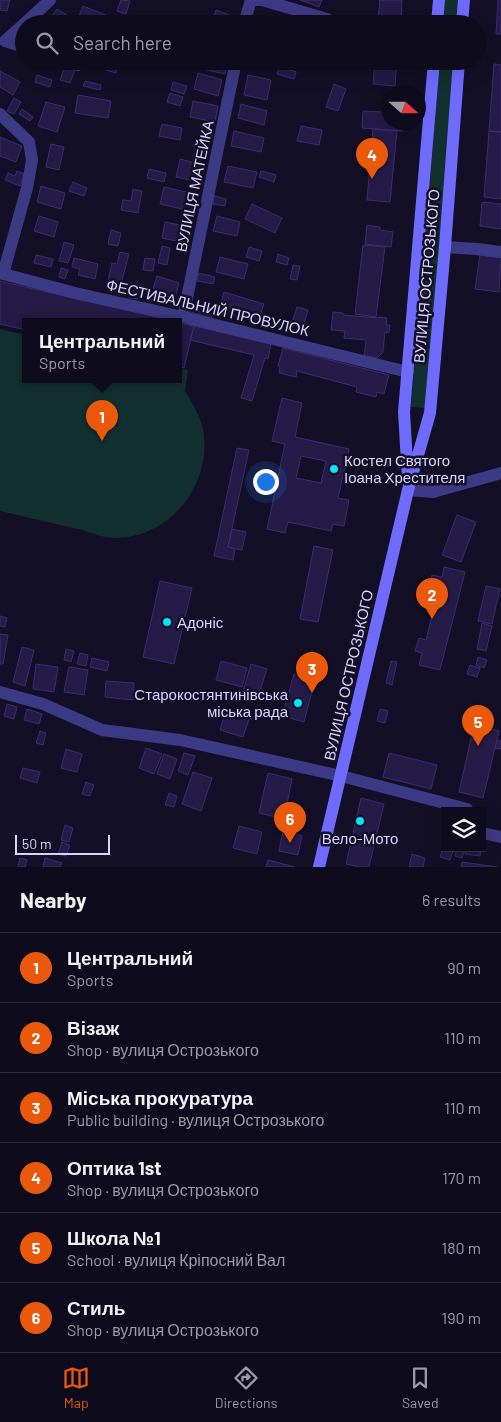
<!DOCTYPE html>
<html lang="en">
<head>
<meta charset="utf-8">
<style>
  :root { --surface:#0e0b1c; --page:#171425; --text:#f1f3f6; --muted:#9b9ba3; --line:#2e2b3b; --accent:#ea580c }
  body { margin:0; font-family:Barlow,sans-serif; background:var(--page); color:var(--text) }
  .controls { position:absolute; right:15px; bottom:15px; display:grid; overflow:hidden; border-radius:0px; box-shadow:0 5px 20px #0002 }
  .controls button { width:45px; height:45px; display:grid; place-items:center; padding:0; border:0; border-bottom:1px solid var(--line); background:var(--surface); color:var(--text); font:25px sans-serif }
  .compass { position:absolute; left:381px; top:85px; width:45px; height:45px; border-radius:50%; background:var(--surface); box-shadow:0 5px 20px #0002; rotate:111deg }
  .scale { position:absolute; left:15px; bottom:12px; width:95px; box-sizing:border-box; padding-left:5px; border:2px solid #d9d4ff; border-top:0; font-size:14px; line-height:18px; white-space:nowrap; color:#d9d4ff; -webkit-text-stroke:4px #130f26; paint-order:stroke }
  .you { position:absolute; left:265px; top:481px; width:18px; height:18px; margin:-12px; border:4px solid #fff; border-radius:50%; background:#1a73e8; box-shadow:0 0 0 8px #1a73e833 }
  .badge { display:grid; place-items:center; width:32px; height:32px; border-radius:50%; background:var(--accent); color:#fff; font-size:16px; font-weight:700 }
  .pin { position:absolute; translate:-50% -41px; filter:drop-shadow(0 1px 2px #0008) }
  .pin::after { content:''; position:absolute; top:26px; width:18px; height:15px; background:inherit; clip-path:polygon(0 0,100% 0,50% 100%) }
  .popup { position:absolute; left:22px; top:318px; width:160px; height:65px; box-sizing:border-box; display:grid; place-content:center; border-radius:0px; background:var(--surface); filter:drop-shadow(0 1px 4px #0005); font-size:16px; white-space:nowrap; color:var(--muted) }
  .popup b { font-size:19px; color:var(--text) }
  .popup::after { content:''; position:absolute; left:50%; top:100%; margin-left:-10px; border:10px solid transparent; border-top-color:var(--surface) }
  .list { margin:0; padding:0; list-style:none }
  h2 { display:flex; justify-content:space-between; align-items:center; height:65px; margin:0; padding:0 20px; font-size:21px }
  h2 small { font-size:16px; font-weight:400; color:var(--muted) }
  .list li { display:grid; grid-template-columns:32px 1fr auto; gap:15px; align-items:center; box-sizing:border-box; height:70px; padding:0 20px; border-top:1px solid var(--line) }
  .list b { display:block; font-size:19px; white-space:nowrap }
  .list p { margin:0; font-size:16px; white-space:nowrap; color:var(--muted) }
  .list em { font-size:16px; font-style:normal; color:var(--muted) }
  .icon { flex:none; width:28px; height:28px; fill:none; stroke:currentColor; stroke-width:2; stroke-linecap:round; stroke-linejoin:round }
  .map { position:relative; flex:none; width:501px; height:867px; overflow:hidden }
  .search { position:absolute; background:var(--surface); box-shadow:0 5px 20px #0002; left:15px; right:15px; top:15px; height:55px; display:flex; align-items:center; gap:12px; box-sizing:border-box; padding:0 18px; border-radius:28px; color:var(--muted); font-size:19px }
  .sheet { height:485px; background:var(--surface) }
  nav { display:flex; justify-content:space-around; align-items:center; box-sizing:border-box; height:70px; border-top:1px solid var(--line); background:var(--surface); font-size:14px; color:var(--muted) }
  nav a { display:grid; justify-items:center; gap:2px }
  nav .on { color:var(--accent) }
  .map>svg:first-child { display:block }
  .green { fill:#12302f }
  .building { fill:#241b47; stroke:#3b2d73; fill-rule:evenodd }
  .lines { fill:none; stroke-linecap:round; stroke-linejoin:round }
  .minor { stroke:#3d3a85; stroke-width:12 }
  .secondary { stroke:#6f6bff; stroke-width:12 }
  .poi-dot { fill:#00e5ff; stroke:#130f26; stroke-width:2 }
  .labels { text-anchor:middle; dominant-baseline:central; stroke-width:5; stroke-linejoin:round; paint-order:stroke }
  .street-label { font-size:15px; fill:#d9d4ff; stroke:#130f26 }
  .poi-label { font-size:15px; fill:#d9d4ff; stroke:#130f26; text-anchor:start }
</style>
</head>
<body>
<div class="map">
<svg width="501" height="867" viewBox="0 0 501 867">
  <rect width="100%" height="100%" fill="#130f26"/>
  <!-- green -->
  <path class="green" d="M445,0h14l-2,24h-14z
    M440,61h14l-27,347 -16,-1z
    M0,329l26,6v45h152v-12l10,2 -3,21c7,12 15,24 18,38 10,54 -32,109 -88,109 -11,0 -23,-5 -33,-8 -28,-6 -55,-13 -82,-19z"/>
  <!-- building -->
  <path class="building" d="M0,0h10l-3,11 -7,-1z
    M121,0l9,1 -4,13 -9,-3z
    M300,0h22l-3,7z
    M380,0h22l-1,20 -23,-2z
    M498,0h3v34h-5z
    M83,6l25,10 -3,8h-29z
    M57,9l18,11 -3,4h-11l-10,-6z
    M216,10l21,8 -2,6h-24z
    M272,16l19,7v1h-22z
    M378,18l23,2 -1,4h-22z
    M110,19l11,4 -1,1h-11z
    M89,61h30l-3,12 -28,-8z
    M125,61h8l-2,7 -7,-2z
    M175,61h13l-1,6 -12,-3z
    M200,61h28l-3,13 -26,-6z
    M375,61h22l-2,25 -22,-2z
    M494,64l7,1v67l-12,-1z
    M65,66l10,3 -5,14 -10,-3z
    M280,66l16,6 -2,7 -17,-5z
    M0,71l20,11 -7,13 -13,-8z
    M198,73l24,7 -4,16 -24,-7z
    M37,75l15,5 -2,7 -15,-5z
    M248,75l23,5 -4,20 -23,-5z
    M85,81l16,4 -1,5 -17,-4z
    M173,82l14,4 -3,8 -13,-4z
    M334,84l12,5 -8,22 -12,-4z
    M170,93l13,4 -3,9 -13,-4z
    M78,95l33,6 -3,17 -33,-5z
    M14,98l7,4 -7,12 -7,-3z
    M193,101l25,5 -3,16 -25,-5z
    M46,102l19,5 -8,25 -19,-6z
    M241,104l26,7 -3,14 -26,-7z
    M384,108l4,1v13h14v9l-40,-3 1,-17 20,1z
    M22,109l11,8 -3,4 -11,-7z
    M162,124l20,4 -2,12 -21,-4z
    M301,126l21,4 -3,15 -22,-4z
    M373,129l24,2 -7,71 -23,-2z
    M234,131l30,7 -3,14 -30,-6z
    M489,131l12,1v67l-17,-2z
    M0,137l22,9 -6,16 -16,-6z
    M51,144l13,3 -5,23 -13,-3z
    M180,159l23,6 -4,17 -23,-5z
    M228,166l29,6 -4,16 -29,-6z
    M149,169l17,4 -2,9 -17,-4z
    M17,171l7,3 -4,12 -15,-6 3,-7 7,3z
    M261,171l15,4 -2,7 -15,-5z
    M73,182l14,6 -3,8 -15,-5z
    M41,186l24,7 -4,16 -24,-7z
    M164,187l31,7 -4,17 -31,-7z
    M133,189l9,2 -4,22 -17,-3 2,-10 8,1z
    M214,196l12,3 -1,7 -12,-2z
    M482,202l19,2v25l-21,-3z
    M252,204l30,14 -7,15 -30,-14z
    M39,216l19,6 -4,15 -20,-6z
    M217,216l23,6 -3,14 -24,-5z
    M165,222l25,5 -4,16 -24,-5z
    M367,225l13,2v3l13,2 -2,15 -26,-3z
    M111,230l10,3 -3,13 -10,-2z
    M64,242l10,3 -6,18 -9,-2z
    M363,245l22,2 -9,70 -21,-3z
    M162,246l8,2 -3,17 -9,-2z
    M249,247l13,4 -3,10 -13,-4z
    M120,252l9,2 -8,30 -13,-3 4,-18 5,1z
    M278,254l11,4 -2,7 -11,-3z
    M36,255l17,4 -2,8 -17,-4z
    M480,255l21,3 -2,34 -24,-3z
    M220,257l28,7 -4,15 -28,-7z
    M74,258l24,6 -3,15 -17,-4 2,-6 -8,-2z
    M145,258l10,1 -2,12 -10,-1z
    M293,265l7,1 -3,14 -7,-1z
    M61,268l7,2 -3,9 -6,-2z
    M199,273l16,4 -2,7 -16,-3z
    M157,276l22,7 -5,19 -23,-6z
    M0,281l177,41h-151v8l-26,-6z
    M131,286l9,2 -1,11 -10,-1z
    M224,292l40,12 -6,18 -39,-11z
    M194,303l20,6 -3,9 -20,-6z
    M297,307l11,3 -4,14 -11,-4z
    M333,312l10,1v2l36,3v-1l8,1 -1,7h4l-1,8 -4,-1 -2,20 -6,6 -13,-2 2,-16 -22,-2 1,-7 -14,-1z
    M178,323l16,3 -10,42 -6,-2z
    M194,326l77,18 -3,15 -3,-1 -13,43 -11,-3 13,-43 -64,-15z
    M283,348l106,27 -5,19 -7,-2 -1,5 -20,-5 1,-5 -60,-16 -1,6 -17,-4 1,-6 -2,-1z
    M282,398l20,5 -7,34 54,12 -11,49 11,2 -5,26 -11,-2 -2,7 -43,-9 -3,11 -18,-4 18,-85 -13,-3zM301,456l25,5 -5,22 -25,-5z
    M237,448l12,2 -21,97 7,2 -2,11 -19,-4z
    M457,515l19,7 -15,40 -19,-7z
    M232,529l14,3 -4,18 -14,-3z
    M314,546l19,4 -15,72 -18,-3z
    M444,567l21,5 -25,98 -21,-5 3,-12 -7,-2 4,-13 7,2 11,-44 -9,-3 4,-18 10,2z
    M160,581l32,7 -18,76 -31,-7z
    M486,586l14,3 -8,35 -14,-3z
    M0,616l7,2 -2,9 -5,-1z
    M482,623l10,3 -6,25 -9,-2z
    M0,634l8,1 -5,29h-3z
    M22,647l12,3 -9,36 -12,-4z
    M66,649l8,2 -3,11 -7,-2z
    M80,653l8,2 -2,11 -9,-2z
    M478,657l9,3 -3,8 -8,-3z
    M92,658l17,4 -2,9 -17,-4z
    M221,661l26,7 -5,19 -26,-7z
    M391,661l6,1 -5,23 -6,-2z
    M36,664l22,3 -4,25 -21,-3z
    M251,664l16,5 -10,31 -15,-5z
    M470,665l10,3 -3,9 -10,-3z
    M69,667l19,3 -4,25 -20,-3z
    M294,674l21,6 -11,42 -22,-6z
    M106,681l28,2 -1,17 -28,-3z
    M7,704l10,3 -3,12 -10,-3z
    M27,709l15,5 -3,10 -15,-4z
    M226,709l24,7 -7,21 -23,-7z
    M380,709l8,2 -3,12 -8,-2z
    M474,725l25,6 -16,67 -24,-6z
    M40,731l6,2 -3,12 -7,-2z
    M497,740l4,1v8l-6,-1z
    M146,748l16,6 -8,20 -15,-6z
    M66,749l16,5 -5,18 -16,-4z
    M184,753l11,3 -7,19 -10,-4z
    M389,753l48,12 -6,24 -48,-12z
    M164,754l13,5 -7,20 -13,-5z
    M23,768l17,4 -3,11 -17,-5z
    M193,772l19,6 -11,33 -19,-7z
    M268,773l24,6 -8,40 -25,-6z
    M86,782l8,3 -4,11 -8,-2z
    M169,793l8,3 -3,11 -9,-2z
    M361,798l23,6 -15,63h-10l-13,-3z
    M65,825l8,3 -4,14 -8,-2z
    M239,826l23,6 -5,22 -24,-6z
    M283,831l19,5 -4,19 -19,-4z
    M62,842l8,3 -4,11 -8,-2z
    M445,843v5h9l-4,12 -10,-3z
    M457,848h8l-3,10 -7,-2z
    M466,848h15l-1,8 -15,-2z
    M412,854l13,4 -2,9h-14z
    M20,858l7,2 -2,7h-7z
    M45,858l17,5 -2,4h-17z
    M268,860l27,7h-29z
    M462,862l35,5h-36z"/>
  <g class="lines">
    <!-- minor -->
    <path class="minor" d="M24,24l-19,17 19,6
      M24,24l26,-24
      M244,24l7,-24h11l65,19
      M66,61l12,4
      M0,114l29,28 3,18 -5,28 -24,86
      M445,247l32,2 24,3
      M0,273l75,20 108,24 225,55
      M183,317l53,-256
      M408,490l25,2 68,-19
      M0,692l43,12 59,26 78,10 161,36 126,33 -1,2
      M482,833l19,4"/>
    <!-- secondary -->
    <path class="secondary" d="M437,24l2,-24
      M462,24l2,-24
      M408,480l-4,-68 30,-351
      M319,867l89,-377 22,-77 15,-166 14,-186"/>
  </g>
  <!-- markers -->
  <g class="poi-dot">
    <circle cx="334" cy="469" r="5"/>
    <circle cx="167" cy="622" r="5"/>
    <circle cx="298" cy="703" r="5"/>
    <circle cx="360" cy="821" r="5"/>
  </g>
  <g class="labels">
    <!-- street labels -->
    <g class="street-label">
      <text transform="translate(194 186) rotate(-78)">ВУЛИЦЯ МАТЕЙКА</text>
      <text transform="translate(426 276) rotate(-85)">ВУЛИЦЯ ОСТРОЗЬКОГО</text>
      <text transform="translate(208 307) rotate(13)">ФЕСТИВАЛЬНИЙ ПРОВУЛОК</text>
      <text transform="translate(348 675) rotate(-77)">ВУЛИЦЯ ОСТРОЗЬКОГО</text>
    </g>
    <!-- poi labels -->
    <g class="poi-label">
      <text x="344" y="460">Костел Святого<tspan x="344" dy="17">Іоана Хрестителя</tspan></text>
      <text x="177" y="622">Адоніс</text>
      <text x="288" y="694" text-anchor="end">Старокостянтинівська<tspan x="288" dy="17">міська рада</tspan></text>
      <text x="360" y="838" text-anchor="middle">Вело-Мото</text>
    </g>
  </g>
</svg>
<div class="controls">
<button><svg class="icon" aria-label="layers" viewBox="0 0 24 24"><path d="M12 4l9 5-9 5-9-5zM3 14l9 5 9-5"/></svg></button>
</div>
<svg class="compass" viewBox="-18 -18 36 36"><path d="M0-13l5 13h-10z" fill="#e53935"/><path d="M0 13l5-13h-10z" fill="#9b9ba3"/></svg>
<div class="scale">50 m</div>
<div class="you"></div>
<div class="pin badge" style="left:102px;top:441px">1</div>
<div class="popup"><b>Центральний</b>Sports</div>
<div class="pin badge" style="left:432px;top:619px">2</div>
<div class="pin badge" style="left:312px;top:693px">3</div>
<div class="pin badge" style="left:372px;top:179px">4</div>
<div class="pin badge" style="left:478px;top:746px">5</div>
<div class="pin badge" style="left:290px;top:843px">6</div>
<div class="search"><svg class="icon" aria-label="search" viewBox="0 0 24 24"><circle cx="10" cy="10" r="6"/><path d="M15 15l6 6"/></svg>Search here</div>
</div>
<section class="sheet">
<h2>Nearby<small>6 results</small></h2>
<ul class="list">
<li><span class="badge">1</span><div><b>Центральний</b><p>Sports</p></div><em>90 m</em></li>
<li><span class="badge">2</span><div><b>Візаж</b><p>Shop · вулиця Острозького</p></div><em>110 m</em></li>
<li><span class="badge">3</span><div><b>Міська прокуратура</b><p>Public building · вулиця Острозького</p></div><em>110 m</em></li>
<li><span class="badge">4</span><div><b>Оптика 1st</b><p>Shop · вулиця Острозького</p></div><em>170 m</em></li>
<li><span class="badge">5</span><div><b>Школа №1</b><p>School · вулиця Кріпосний Вал</p></div><em>180 m</em></li>
<li><span class="badge">6</span><div><b>Стиль</b><p>Shop · вулиця Острозького</p></div><em>190 m</em></li>
</ul>
</section>
<nav>
<a class="on"><svg class="icon" aria-label="map" viewBox="0 0 24 24"><path d="M3 6l6-2 6 2 6-2v14l-6 2-6-2-6 2zM9 4v14M15 6v14"/></svg>Map</a>
<a><svg class="icon" aria-label="directions" viewBox="0 0 24 24"><path d="M12 3l9 9-9 9-9-9zM9 14v-3h6M13 9l2 2-2 2"/></svg>Directions</a>
<a><svg class="icon" aria-label="saved" viewBox="0 0 24 24"><path d="M7 4h10v16l-5-4-5 4z"/></svg>Saved</a>
</nav>
</body>
</html>
